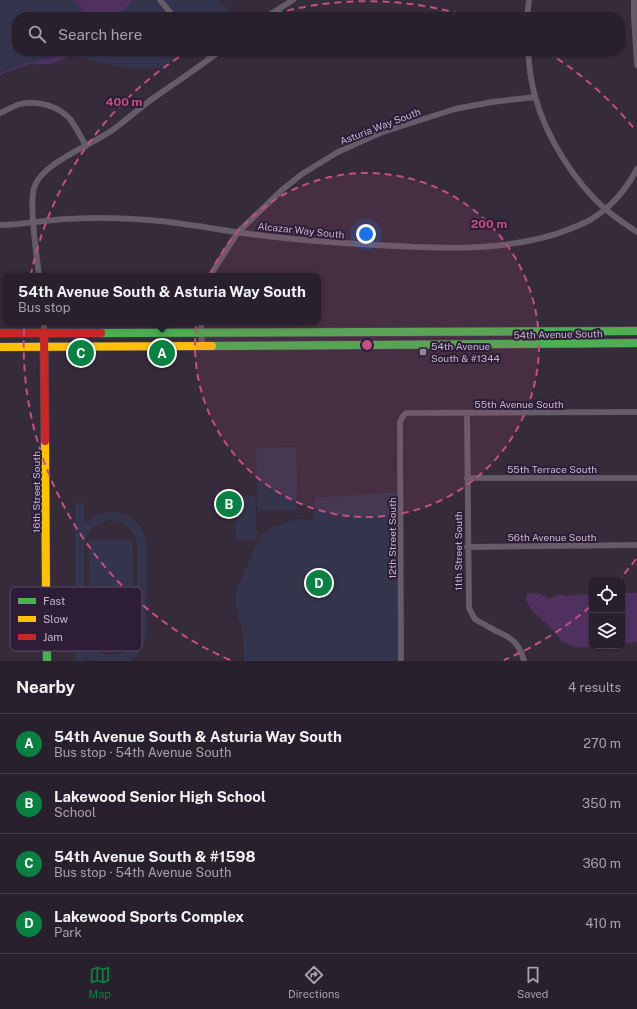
<!DOCTYPE html>
<html lang="en">
<head>
<meta charset="utf-8">
<style>
  :root { --surface:#28202c; --page:#302834; --text:#f1f3f6; --muted:#a5a3a9; --line:#443e48; --accent:#0b8043 }
  body { margin:0; font-family:"Public Sans",sans-serif; background:var(--page); color:var(--text) }
  .controls { position:absolute; right:12px; bottom:12px; display:grid; overflow:hidden; border-radius:8px; box-shadow:0 1px 3px #0004 }
  .controls button { width:36px; height:36px; display:grid; place-items:center; padding:0; border:0; border-bottom:1px solid var(--line); background:var(--surface); color:var(--text); font:20px sans-serif }
  .you { position:absolute; left:366px; top:234px; width:14px; height:14px; margin:-10px; border:3px solid #fff; border-radius:50%; background:#1a73e8; box-shadow:0 0 0 6px #1a73e833 }
  .badge { display:grid; place-items:center; width:26px; height:26px; border-radius:50%; background:var(--accent); color:#fff; font-size:13px; font-weight:700 }
  .pin { position:absolute; translate:-50% -50%; border:2px solid #fff; box-shadow:0 1px 4px #0006 }
  .popup { position:absolute; left:3px; top:273px; width:318px; height:52px; box-sizing:border-box; display:grid; place-content:center; border-radius:8px; background:var(--surface); filter:drop-shadow(0 1px 3px #0005); font-size:13px; white-space:nowrap; color:var(--muted) }
  .popup b { font-size:15px; color:var(--text) }
  .popup::after { content:''; position:absolute; left:50%; top:100%; margin-left:-8px; border:8px solid transparent; border-top-color:var(--surface) }
  .list { margin:0; padding:0; list-style:none }
  h2 { display:flex; justify-content:space-between; align-items:center; height:52px; margin:0; padding:0 16px; font-size:17px }
  h2 small { font-size:13px; font-weight:400; color:var(--muted) }
  .list li { display:grid; grid-template-columns:26px 1fr auto; gap:12px; align-items:center; box-sizing:border-box; height:60px; padding:0 16px; border-top:1px solid var(--line) }
  .list b { display:block; font-size:15px; white-space:nowrap }
  .list p { margin:0; font-size:13px; white-space:nowrap; color:var(--muted) }
  .list em { font-size:13px; font-style:normal; color:var(--muted) }
  .icon { flex:none; width:22px; height:22px; fill:none; stroke:currentColor; stroke-width:2; stroke-linecap:round; stroke-linejoin:round }
  .map { position:relative; flex:none; width:637px; height:661px; overflow:hidden }
  .search { position:absolute; background:var(--surface); box-shadow:0 1px 3px #0004; left:12px; right:12px; top:12px; height:44px; display:flex; align-items:center; gap:10px; box-sizing:border-box; padding:0 14px; border-radius:16px; color:var(--muted); font-size:15px }
  .sheet { height:292px; background:var(--surface) }
  nav { display:flex; justify-content:space-around; align-items:center; box-sizing:border-box; height:56px; border-top:1px solid var(--line); background:var(--surface); font-size:11px; color:var(--muted) }
  nav a { display:grid; justify-items:center; gap:2px }
  nav .on { color:var(--accent) }
  .map>svg:first-child { display:block }
  .green { fill:#35344d; fill-rule:evenodd }
  .water { fill:#4f305e }
  .lines { fill:none; stroke-linecap:round; stroke-linejoin:round }
  .stream { stroke:#4f305e; stroke-width:1.5 }
  .street-casing { stroke:#4e4652; stroke-width:6 }
  .fast-casing { stroke:#524958; stroke-width:9 }
  .slow-casing { stroke:#524958; stroke-width:9 }
  .jam-casing { stroke:#524958; stroke-width:9 }
  .street { stroke:#645c69; stroke-width:5.5 }
  .fast { stroke:#4caf50; stroke-width:8 }
  .slow { stroke:#ffc107; stroke-width:8 }
  .jam { stroke:#c62828; stroke-width:8 }
  .ring { fill:none; stroke:#c34f83; stroke-width:2; stroke-dasharray:7 5 }
  .poi-dot { fill:#938599; stroke:#2e1d37; stroke-width:1.5 }
  .labels { text-anchor:middle; dominant-baseline:central; stroke-width:4; stroke-linejoin:round; paint-order:stroke }
  .street-label { font-size:10px; fill:#c5b5cc; stroke:#2e1d37 }
  .poi-label { font-size:10px; fill:#c5b5cc; stroke:#2e1d37; text-anchor:start }
  .key { fill:#2e1d37; stroke:#5b4b64; stroke-width:1 }
  .key-label { font-size:11px; fill:#c5b5cc }
  .centre { fill:#c34f83; stroke:#2e1d37; stroke-width:2 }
  .ring-label { font-size:12px; text-anchor:middle; font-weight:bold; fill:#c34f83; stroke:#2e1d37; stroke-width:4; stroke-linejoin:round; paint-order:stroke }
</style>
</head>
<body>
<div class="map">
<svg width="637" height="661" viewBox="0 0 637 661">
  <rect width="100%" height="100%" fill="#362b3b"/>
  <!-- green -->
  <path class="green" d="M0,0h218l17,17h-218v34h164c-4,4 -9,10 -14,13 -21,13 -73,-4 -97,-9l-14,8 -10,2 -16,-1 -30,10z
    M296,447l1,63 -39,1 -2,-63z
    M398,492v169h-154l-2,-36 -4,-7 -2,-14v-13l17,-39 8,-17 11,-8 12,-4 15,-4 13,1 3,-7v-15z
    M255,496l2,43 -21,1 -1,-43z
    M75,503h9v21c23,-21 55,-14 62,18v93c-2,11 -6,19 -16,26h-39l-7,-5v5h-9zM111,520c13,1 20,8 26,20v100c-10,21 -46,21 -53,-4v-93c4,-14 12,-21 27,-23z
    M89,540h44l1,96h-44z"/>
  <!-- water -->
  <path class="water" d="M70,0h62c-12,20 -28,17 -49,17l1,-4c-3,-7 -7,-11 -14,-13z
    M65,51h12c-17,10 -27,16 -47,12l13,-4 11,-1z
    M533,593l8,1 8,5 10,-5 8,2 16,-2 9,1v51h11c-11,1 -24,3 -34,-1 -8,-3 -11,-9 -16,-15 -9,-10 -26,-19 -27,-33l1,-3z
    M622,593h15v49l-15,2z"/>
  <g class="lines">
    <!-- stream -->
    <path class="stream" d="M0,74l30,-11"/>
    <!-- street casing -->
    <g class="street-casing">
      <path id="street" d="M160,0l14,17
        M634,0v17l3,48
        M266,17l27,-17
        M527,17l2,-17
        M205,51l6,6
        M528,51c1,15 3,31 7,45 11,41 39,85 70,113 10,8 21,16 32,23
        M0,113c7,-3 14,-7 20,-9 18,-4 38,2 50,15 6,8 11,18 16,27
        M0,225c22,0 44,-5 67,-6 31,-2 62,-1 93,2 36,4 71,11 106,15 50,6 100,9 151,11 47,2 93,1 139,-13 11,-4 23,-8 34,-14 20,-12 36,-30 47,-51
        M39,276c-2,-20 -11,-75 -4,-91 11,-24 57,-40 79,-56 13,-10 25,-20 38,-30 23,-16 46,-31 68,-48
        M210,276l28,-44 44,-42 20,-16 36,-22 42,-19 31,-10 44,-14 37,-7 43,-5
        M44,322v10
        M201,322l1,24
        M467,414l2,194c2,4 4,8 6,11 3,2 6,4 9,5 19,13 33,10 40,37
        M467,478h170
        M467,547l170,-2
        M401,661l-1,-239 3,-6 3,-3 231,-1"/>
    </g>
    <!-- fast casing -->
    <g class="fast-casing">
      <path id="fast" d="M101,333l536,-2
        M212,346l425,-3
        M46,590l1,71"/>
    </g>
    <!-- slow casing -->
    <g class="slow-casing">
      <path id="slow" d="M0,347l212,-1
        M45,441l1,149"/>
    </g>
    <!-- jam casing -->
    <g class="jam-casing">
      <path id="jam" d="M44,332l1,109
        M0,333h101"/>
    </g>
    <!-- street -->
    <use href="#street" class="street"/>
    <!-- fast -->
    <use href="#fast" class="fast"/>
    <!-- slow -->
    <use href="#slow" class="slow"/>
    <!-- jam -->
    <use href="#jam" class="jam"/>
  </g>
  <!-- distance rings -->
  <circle cx="367" cy="345" r="172" fill="#c34f83" fill-opacity=".12"/>
  <g class="ring">
    <circle cx="367" cy="345" r="172"/>
    <path d="M636 559A344 344 0 0 1 619 580M590 607A344 344 0 0 1 504 660M230 660A344 344 0 0 1 187 52M264 17A344 344 0 0 1 470 17M547 52A344 344 0 0 1 636 131"/>
  </g>
  <!-- markers -->
  <rect class="poi-dot" x="419" y="348" width="8" height="8" rx="2"/>
  <g class="labels">
    <!-- street labels -->
    <g class="street-label">
      <text transform="translate(380 126) rotate(-21)">Asturia Way South</text>
      <text transform="translate(301 230) rotate(6)">Alcazar Way South</text>
      <text transform="translate(558 334) rotate(-1)">54th Avenue South</text>
      <text x="519" y="404">55th Avenue South</text>
      <text x="552" y="469">55th Terrace South</text>
      <text transform="translate(36 492) rotate(-90)">16th Street South</text>
      <text x="552" y="537">56th Avenue South</text>
      <text transform="translate(392 538) rotate(-90)">12th Street South</text>
      <text transform="translate(458 551) rotate(-90)">11th Street South</text>
    </g>
    <!-- poi labels -->
    <g class="poi-label">
      <text x="431" y="346">54th Avenue<tspan x="431" dy="12">South &amp; #1344</tspan></text>
    </g>
  </g>
  <!-- legend -->
  <rect x="10" y="587" width="132" height="64" rx="6" class="key"/>
  <rect x="18" y="598" width="18" height="6" fill="#4caf50"/>
  <rect x="18" y="616" width="18" height="6" fill="#ffc107"/>
  <rect x="18" y="634" width="18" height="6" fill="#c62828"/>
  <g class="key-label">
    <text x="43" y="605">Fast</text>
    <text x="43" y="623">Slow</text>
    <text x="43" y="641">Jam</text>
  </g>
  <circle cx="367" cy="345" r="6" class="centre"/>
  <g class="ring-label">
    <text x="124" y="106">400 m</text>
    <text x="489" y="228">200 m</text>
  </g>
</svg>
<div class="controls">
<button><svg class="icon" aria-label="locate" viewBox="0 0 24 24"><circle cx="12" cy="12" r="6"/><path d="M12 2v4M12 18v4M2 12h4M18 12h4"/></svg></button>
<button><svg class="icon" aria-label="layers" viewBox="0 0 24 24"><path d="M12 4l9 5-9 5-9-5zM3 14l9 5 9-5"/></svg></button>
</div>
<div class="you"></div>
<div class="pin badge" style="left:162px;top:353px">A</div>
<div class="popup"><b>54th Avenue South &amp; Asturia Way South</b>Bus stop</div>
<div class="pin badge" style="left:229px;top:504px">B</div>
<div class="pin badge" style="left:81px;top:353px">C</div>
<div class="pin badge" style="left:319px;top:583px">D</div>
<div class="search"><svg class="icon" aria-label="search" viewBox="0 0 24 24"><circle cx="10" cy="10" r="6"/><path d="M15 15l6 6"/></svg>Search here</div>
</div>
<section class="sheet">
<h2>Nearby<small>4 results</small></h2>
<ul class="list">
<li><span class="badge">A</span><div><b>54th Avenue South &amp; Asturia Way South</b><p>Bus stop · 54th Avenue South</p></div><em>270 m</em></li>
<li><span class="badge">B</span><div><b>Lakewood Senior High School</b><p>School</p></div><em>350 m</em></li>
<li><span class="badge">C</span><div><b>54th Avenue South &amp; #1598</b><p>Bus stop · 54th Avenue South</p></div><em>360 m</em></li>
<li><span class="badge">D</span><div><b>Lakewood Sports Complex</b><p>Park</p></div><em>410 m</em></li>
</ul>
</section>
<nav>
<a class="on"><svg class="icon" aria-label="map" viewBox="0 0 24 24"><path d="M3 6l6-2 6 2 6-2v14l-6 2-6-2-6 2zM9 4v14M15 6v14"/></svg>Map</a>
<a><svg class="icon" aria-label="directions" viewBox="0 0 24 24"><path d="M12 3l9 9-9 9-9-9zM9 14v-3h6M13 9l2 2-2 2"/></svg>Directions</a>
<a><svg class="icon" aria-label="saved" viewBox="0 0 24 24"><path d="M7 4h10v16l-5-4-5 4z"/></svg>Saved</a>
</nav>
</body>
</html>
